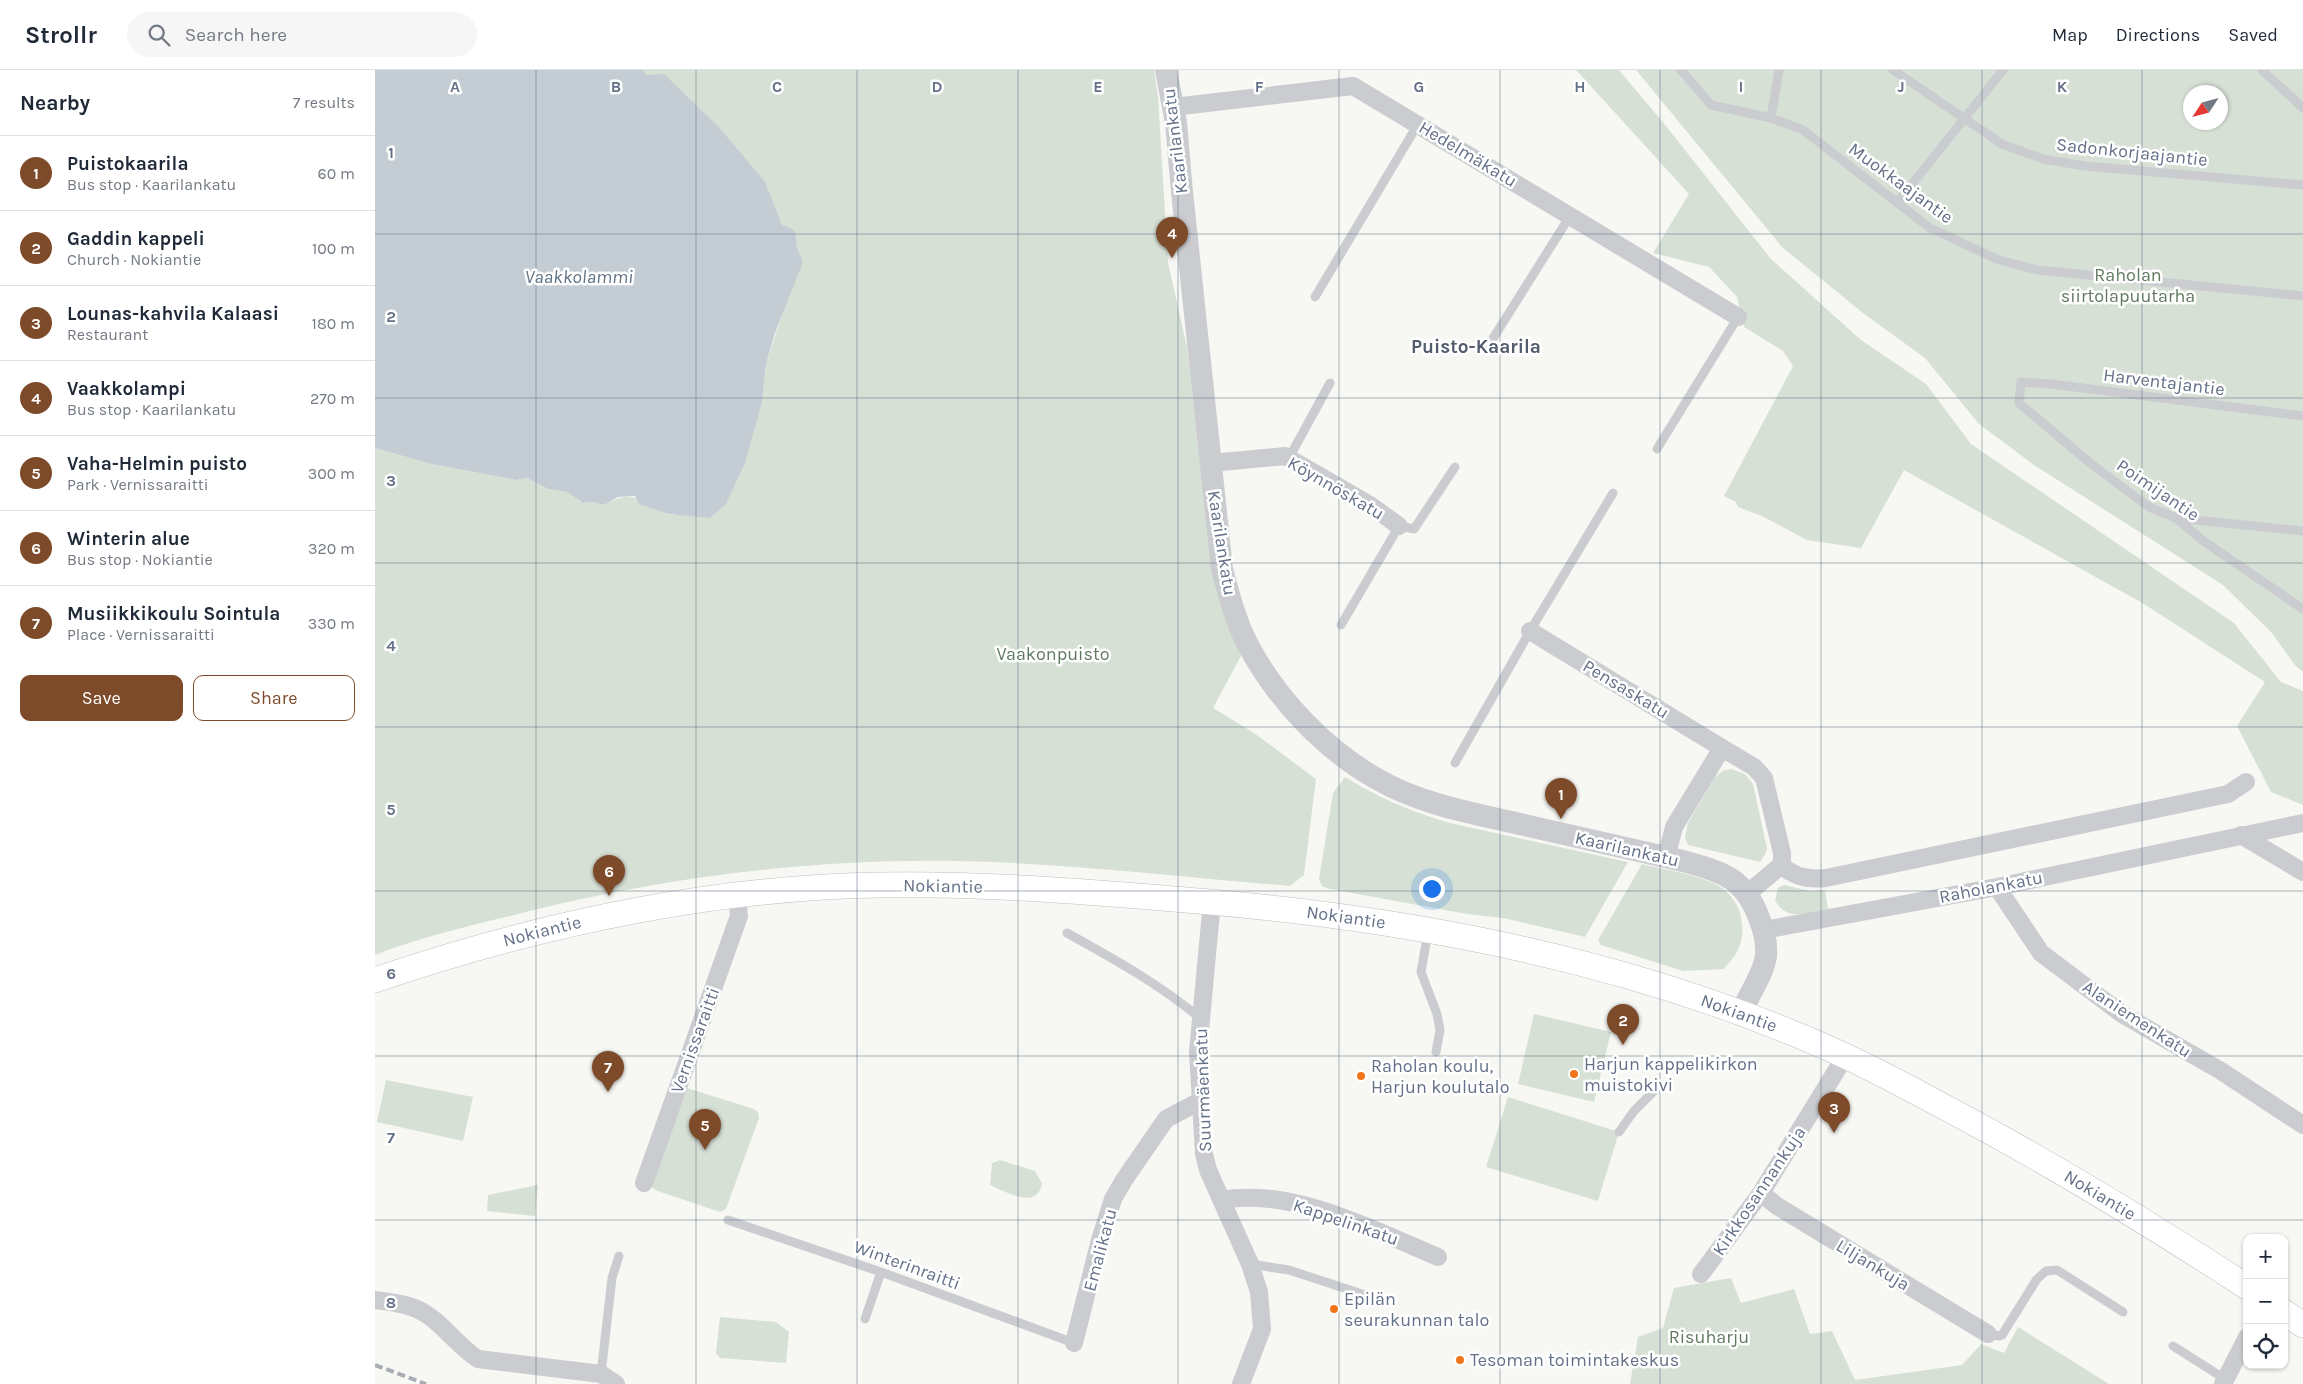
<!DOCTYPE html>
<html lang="en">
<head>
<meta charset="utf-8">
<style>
  :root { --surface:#fff; --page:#f6f6f7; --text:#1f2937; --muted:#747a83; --line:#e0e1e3; --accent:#7e4b2a }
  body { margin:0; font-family:Karla,sans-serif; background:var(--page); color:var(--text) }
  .controls { position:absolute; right:15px; bottom:15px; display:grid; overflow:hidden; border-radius:10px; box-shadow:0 1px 4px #0004 }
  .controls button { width:45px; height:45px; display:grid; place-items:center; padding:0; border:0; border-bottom:1px solid var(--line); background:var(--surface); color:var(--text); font:25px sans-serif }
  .compass { position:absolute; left:1808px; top:15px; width:45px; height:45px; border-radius:50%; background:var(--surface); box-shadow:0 1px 4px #0004; rotate:234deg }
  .you { position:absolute; left:1056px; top:818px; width:18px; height:18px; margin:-12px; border:4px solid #fff; border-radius:50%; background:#1a73e8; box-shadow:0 0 0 8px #1a73e833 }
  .badge { display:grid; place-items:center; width:32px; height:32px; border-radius:50%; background:var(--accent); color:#fff; font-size:16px; font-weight:700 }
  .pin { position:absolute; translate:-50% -41px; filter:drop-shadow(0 1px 2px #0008) }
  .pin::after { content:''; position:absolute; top:26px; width:18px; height:15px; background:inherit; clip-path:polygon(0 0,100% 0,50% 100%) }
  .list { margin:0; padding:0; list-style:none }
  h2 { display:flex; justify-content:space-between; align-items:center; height:65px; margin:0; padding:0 20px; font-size:21px }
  h2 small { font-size:16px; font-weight:400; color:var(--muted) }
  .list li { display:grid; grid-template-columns:32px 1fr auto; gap:15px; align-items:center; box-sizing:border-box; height:75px; padding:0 20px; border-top:1px solid var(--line) }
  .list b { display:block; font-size:19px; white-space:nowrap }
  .list p { margin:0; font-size:16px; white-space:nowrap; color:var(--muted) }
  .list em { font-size:16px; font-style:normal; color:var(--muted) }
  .actions { display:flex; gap:10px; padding:15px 20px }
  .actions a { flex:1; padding:11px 0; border:1px solid var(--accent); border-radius:10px; text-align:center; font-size:18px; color:var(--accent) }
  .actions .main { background:var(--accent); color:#fff }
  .icon { flex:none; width:28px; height:28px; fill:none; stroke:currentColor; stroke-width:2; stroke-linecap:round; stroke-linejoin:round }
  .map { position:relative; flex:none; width:1928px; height:1314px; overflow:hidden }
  header { display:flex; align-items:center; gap:30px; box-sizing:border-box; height:70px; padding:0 25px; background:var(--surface); border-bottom:1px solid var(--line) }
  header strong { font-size:24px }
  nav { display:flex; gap:28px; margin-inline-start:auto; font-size:18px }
  .search { width:350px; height:45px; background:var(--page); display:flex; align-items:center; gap:12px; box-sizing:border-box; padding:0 18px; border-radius:28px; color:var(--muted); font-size:19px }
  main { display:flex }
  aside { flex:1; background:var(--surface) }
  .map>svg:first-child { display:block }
  .green { fill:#d7e0d5; fill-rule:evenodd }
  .water { fill:#c5cdd4 }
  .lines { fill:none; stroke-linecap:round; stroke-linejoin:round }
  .secondary-casing { stroke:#bbbfc5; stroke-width:26 }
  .service { stroke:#caccd0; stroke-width:9 }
  .minor { stroke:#caccd0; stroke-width:18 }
  .tertiary { stroke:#caccd0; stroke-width:22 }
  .secondary { stroke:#fff; stroke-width:25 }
  .rail { stroke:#a9adb4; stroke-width:4; stroke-dasharray:8 4; stroke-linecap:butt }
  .grid { fill:none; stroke:#647188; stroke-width:1; stroke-opacity:0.55 }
  .poi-dot { fill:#f2751a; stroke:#fff; stroke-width:2 }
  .labels { text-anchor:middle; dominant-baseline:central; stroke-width:5; stroke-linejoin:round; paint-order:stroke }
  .street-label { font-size:18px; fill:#647188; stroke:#fff }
  .park-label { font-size:18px; fill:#607a60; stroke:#fff }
  .poi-label { font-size:18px; fill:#647188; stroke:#fff; text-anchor:start }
  .water-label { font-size:19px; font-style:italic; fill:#607384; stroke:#fff }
  .neighbourhood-label { font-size:19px; font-weight:bold; fill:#535c6d; stroke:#fff }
  .grid-label { font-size:16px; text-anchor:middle; font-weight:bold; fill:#647188; stroke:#fff; stroke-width:5; stroke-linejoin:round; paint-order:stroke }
</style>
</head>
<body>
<header>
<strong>Strollr</strong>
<div class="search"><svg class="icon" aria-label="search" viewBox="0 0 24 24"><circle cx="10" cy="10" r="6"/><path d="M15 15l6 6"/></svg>Search here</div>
<nav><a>Map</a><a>Directions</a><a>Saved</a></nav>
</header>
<main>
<aside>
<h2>Nearby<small>7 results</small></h2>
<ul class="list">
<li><span class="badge">1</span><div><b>Puistokaarila</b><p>Bus stop · Kaarilankatu</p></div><em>60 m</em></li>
<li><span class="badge">2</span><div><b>Gaddin kappeli</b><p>Church · Nokiantie</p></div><em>100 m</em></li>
<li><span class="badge">3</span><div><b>Lounas-kahvila Kalaasi</b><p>Restaurant</p></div><em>180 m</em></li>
<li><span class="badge">4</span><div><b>Vaakkolampi</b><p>Bus stop · Kaarilankatu</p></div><em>270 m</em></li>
<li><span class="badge">5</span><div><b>Vaha-Helmin puisto</b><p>Park · Vernissaraitti</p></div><em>300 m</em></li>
<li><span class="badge">6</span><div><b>Winterin alue</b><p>Bus stop · Nokiantie</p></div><em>320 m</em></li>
<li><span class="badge">7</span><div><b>Musiikkikoulu Sointula</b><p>Place · Vernissaraitti</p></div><em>330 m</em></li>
</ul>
<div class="actions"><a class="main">Save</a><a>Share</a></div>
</aside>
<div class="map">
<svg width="1928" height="1314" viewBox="0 0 1928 1314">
  <rect width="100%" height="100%" fill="#f7f8f4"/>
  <!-- green -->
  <path class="green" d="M167,0h612l4,26 10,167 19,84 24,212 17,65 13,32 -28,52 41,25 62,46 -12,96 -14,11c-111,-9 -223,-23 -334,-25 -150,-2 -298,17 -442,54 -46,11 -96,23 -139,40v-507l56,16 85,16 11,-2 21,11 19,3 16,11 9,-1 12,3c34,-19 35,0 63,9 5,1 12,1 17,1l78,-113 4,-38 19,-59z
    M1201,0h43l47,56 105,133 90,81 65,44 45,60 263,179 47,59 22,9v114l-32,-13 -34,-66 28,-44 -121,-78 -240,-134 -43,78 -54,-8 -45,-24 -24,-9 -2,-5 -12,-6 69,-130 -10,-15 -39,-24 -7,-30 -28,-30 -56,-14 36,-59z
    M1261,0h667v602l-8,-7 -24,-33 -48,-47 -189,-120 -55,-41 -54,-66 -62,-45 -81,-66zM1816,22h30v30h-30z
    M1356,699l14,5 8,10 14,64 -1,5 -6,9 -72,-17 -3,-7 3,-15 27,-46 8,-6z
    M970,707c36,22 65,34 105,46l178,39 -43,75 -82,-19 -36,-4 -137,-25 -8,-3 -3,-7 14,-86z
    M1267,794c23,6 49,9 71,19 26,11 36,42 25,67 -3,7 -10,13 -14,19l-41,2 -82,-26 -3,-5z
    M1409,815l26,6 15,-1 3,19c-20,4 -42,13 -53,-9l3,-12z
    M1159,944l77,18 -17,70 -76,-18z
    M11,1010l87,17 -10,44 -86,-19z
    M312,1018l67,21 4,3 1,6 -33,91 -6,3 -65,-22 -4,-4 33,-97z
    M1133,1027l111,35 -21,69 -112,-34z
    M625,1090l35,11 7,12c-4,28 -36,9 -52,2l2,-22z
    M163,1115l-3,31 -48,-5 1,-16z
    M1356,1208l10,25 53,-14 16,45 22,-3 23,49 107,-15 19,-21 23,9 14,-26 91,57h-479l8,-47 25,-9 11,-40z
    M345,1247l56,5 13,10 -3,31 -66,-5 -4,-5z"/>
  <!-- water -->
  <path class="water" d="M0,0h267l5,5 17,-1 54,52 47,56 17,43c20,6 11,10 16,26 1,3 3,7 5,11l-28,71 -9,31 -4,38 -17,61 -19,41 -16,14 -42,-4 -29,-10 -4,-8 -17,1 -14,8 -12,-3 -9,1 -16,-11 -19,-3 -21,-11 -11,2 -85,-16 -56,-16z"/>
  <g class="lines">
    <!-- secondary casing -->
    <g class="secondary-casing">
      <path id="secondary" d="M0,910c162,-55 332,-92 503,-95 99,-2 198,6 296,14 211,16 420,53 616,133 56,22 108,50 160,78 102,54 200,114 297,177
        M1909,1242l19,13"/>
    </g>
    <!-- service -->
    <path class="service" d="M1306,0l30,35 60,13 32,12 127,98 69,32 38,10 266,26
      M1518,0l109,74 41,15 42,7 218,19
      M1887,0l41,38
      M1396,48l8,-48
      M1522,133l106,-133
      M940,227l103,-173
      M1112,278l83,-132
      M1928,346l-252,-32 -30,-2 -2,21 71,60 59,44 27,11 26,22 101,69
      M1282,379l81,-132
      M914,388l41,-75
      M1801,448l127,13
      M966,555l58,-99 15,3 41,-62
      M1080,693l75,-132 83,-138
      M1053,862l-7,40 16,42 3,16 -4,22
      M692,863c47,26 92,51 133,85
      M1244,1062l15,-21 25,-25
      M353,1150l153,52 193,71
      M875,1194l39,6 73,24
      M490,1249l16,-47
      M1613,1264l11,2 3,-1 35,-56 9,-8 11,-1 66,42
      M1798,1276l52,33
      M226,1304l11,-96 7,-22"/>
    <!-- minor -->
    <path class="minor" d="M798,37l180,-21 385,231
      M836,393l74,-7 85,49 29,21
      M1155,561l192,117
      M1866,765l62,37
      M1291,788l8,-31 48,-79 32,19 10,11 18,75v10l-3,4 -31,26
      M1406,795c14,12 27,15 45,13l402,-84 18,-12
      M1622,817l44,66 81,61 99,57 82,54
      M837,831l-14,151 6,102 4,16 42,94 9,28 3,37 -21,55
      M1389,860l233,-43 306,-64
      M269,1113l95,-267 -2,-20
      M1386,1123l16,13 211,128
      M846,1130c72,-13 152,30 217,57
      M1326,1204l60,-81 85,-138
      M0,1230c14,2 29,3 42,9 24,11 39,36 61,50l123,15 15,10
      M699,1273l26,-103 13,-41 11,-19 42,-61 34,-18
      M1848,1314l24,-47"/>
    <!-- tertiary -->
    <path class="tertiary" d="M791,0l10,53 6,69 40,377c7,26 14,54 27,78 29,53 75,102 128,132 43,25 95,34 143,45 55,13 109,25 163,37 39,11 61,16 76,57 5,12 8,25 7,38 -2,17 -18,40 -25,57"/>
    <!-- secondary -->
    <use href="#secondary" class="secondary"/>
    <!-- rail -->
    <path class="rail" d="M0,1295l51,19"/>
  </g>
  <!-- grid -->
  <path class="grid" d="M161,0v1314M321,0v1314M482,0v1314M643,0v1314M803,0v1314M964,0v1314M1125,0v1314M1285,0v1314M1446,0v1314M1607,0v1314M1767,0v1314M0,164h1928M0,328h1928M0,493h1928M0,657h1928M0,821h1928M0,986h1928M0,1150h1928"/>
  <!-- markers -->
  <g class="poi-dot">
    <circle cx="1199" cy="1004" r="5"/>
    <circle cx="986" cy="1006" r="5"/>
    <circle cx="959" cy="1239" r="5"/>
    <circle cx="1085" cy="1290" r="5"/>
  </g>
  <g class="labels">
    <!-- street labels -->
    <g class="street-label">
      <text transform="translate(800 71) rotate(-97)">Kaarilankatu</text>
      <text transform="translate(1757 82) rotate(6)">Sadonkorjaajantie</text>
      <text transform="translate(1093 84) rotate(31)">Hedelmäkatu</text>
      <text transform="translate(1526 113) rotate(36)">Muokkaajantie</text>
      <text transform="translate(1789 312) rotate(7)">Harventajantie</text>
      <text transform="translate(961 418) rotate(30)">Köynnöskatu</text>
      <text transform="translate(1783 420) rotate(34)">Poimijantie</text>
      <text transform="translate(847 473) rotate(81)">Kaarilankatu</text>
      <text transform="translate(1251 619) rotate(31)">Pensaskatu</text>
      <text transform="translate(1252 779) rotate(13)">Kaarilankatu</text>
      <text transform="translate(568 816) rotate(1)">Nokiantie</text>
      <text transform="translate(1616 817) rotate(-11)">Raholankatu</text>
      <text transform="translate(971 847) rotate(8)">Nokiantie</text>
      <text transform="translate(167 861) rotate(-14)">Nokiantie</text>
      <text transform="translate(1364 943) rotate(20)">Nokiantie</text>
      <text transform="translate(1762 949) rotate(33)">Alaniemenkatu</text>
      <text transform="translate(320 970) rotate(-70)">Vernissaraitti</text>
      <text transform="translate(828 1020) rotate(-92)">Suurmäenkatu</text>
      <text transform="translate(1384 1121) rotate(-56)">Kirkkosannankuja</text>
      <text transform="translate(1725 1125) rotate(31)">Nokiantie</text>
      <text transform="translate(971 1152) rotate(19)">Kappelinkatu</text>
      <text transform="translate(725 1180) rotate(-75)">Emalikatu</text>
      <text transform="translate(532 1195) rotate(20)">Winterinraitti</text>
      <text transform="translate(1498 1195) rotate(31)">Liljankuja</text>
    </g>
    <!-- park labels -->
    <g class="park-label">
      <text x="1753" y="205">Raholan<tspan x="1753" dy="21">siirtolapuutarha</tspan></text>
      <text x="678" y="584">Vaakonpuisto</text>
      <text x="1334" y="1267">Risuharju</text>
    </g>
    <!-- poi labels -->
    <g class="poi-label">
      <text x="1209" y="994">Harjun kappelikirkon<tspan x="1209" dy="21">muistokivi</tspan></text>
      <text x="996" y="996">Raholan koulu,<tspan x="996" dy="21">Harjun koulutalo</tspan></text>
      <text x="969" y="1229">Epilän<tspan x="969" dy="21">seurakunnan talo</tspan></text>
      <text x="1095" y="1290">Tesoman toimintakeskus</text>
    </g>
    <!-- water labels -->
    <g class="water-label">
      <text x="204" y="207">Vaakkolammi</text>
    </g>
    <!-- neighbourhood labels -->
    <g class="neighbourhood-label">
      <text x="1101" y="277">Puisto-Kaarila</text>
    </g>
  </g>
  <g class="grid-label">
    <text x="80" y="22">A</text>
    <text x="241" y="22">B</text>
    <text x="402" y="22">C</text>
    <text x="562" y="22">D</text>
    <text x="723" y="22">E</text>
    <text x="884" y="22">F</text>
    <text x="1044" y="22">G</text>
    <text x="1205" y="22">H</text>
    <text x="1366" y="22">I</text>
    <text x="1526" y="22">J</text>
    <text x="1687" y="22">K</text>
    <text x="16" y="88">1</text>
    <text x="16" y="252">2</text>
    <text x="16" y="416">3</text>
    <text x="16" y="581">4</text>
    <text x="16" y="745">5</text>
    <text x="16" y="909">6</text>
    <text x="16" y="1073">7</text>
    <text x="16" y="1238">8</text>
  </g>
</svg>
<div class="controls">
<button>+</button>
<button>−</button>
<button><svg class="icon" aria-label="locate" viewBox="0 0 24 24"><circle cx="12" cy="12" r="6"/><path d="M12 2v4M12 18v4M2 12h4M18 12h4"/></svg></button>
</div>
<svg class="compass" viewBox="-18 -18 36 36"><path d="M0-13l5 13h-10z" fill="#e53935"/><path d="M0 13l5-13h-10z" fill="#747a83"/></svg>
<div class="you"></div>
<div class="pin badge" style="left:1186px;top:749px">1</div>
<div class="pin badge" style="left:1248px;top:975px">2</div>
<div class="pin badge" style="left:1459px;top:1063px">3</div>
<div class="pin badge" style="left:797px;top:188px">4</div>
<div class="pin badge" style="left:330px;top:1080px">5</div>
<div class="pin badge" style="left:234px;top:826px">6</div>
<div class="pin badge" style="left:233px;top:1022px">7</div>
</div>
</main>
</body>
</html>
